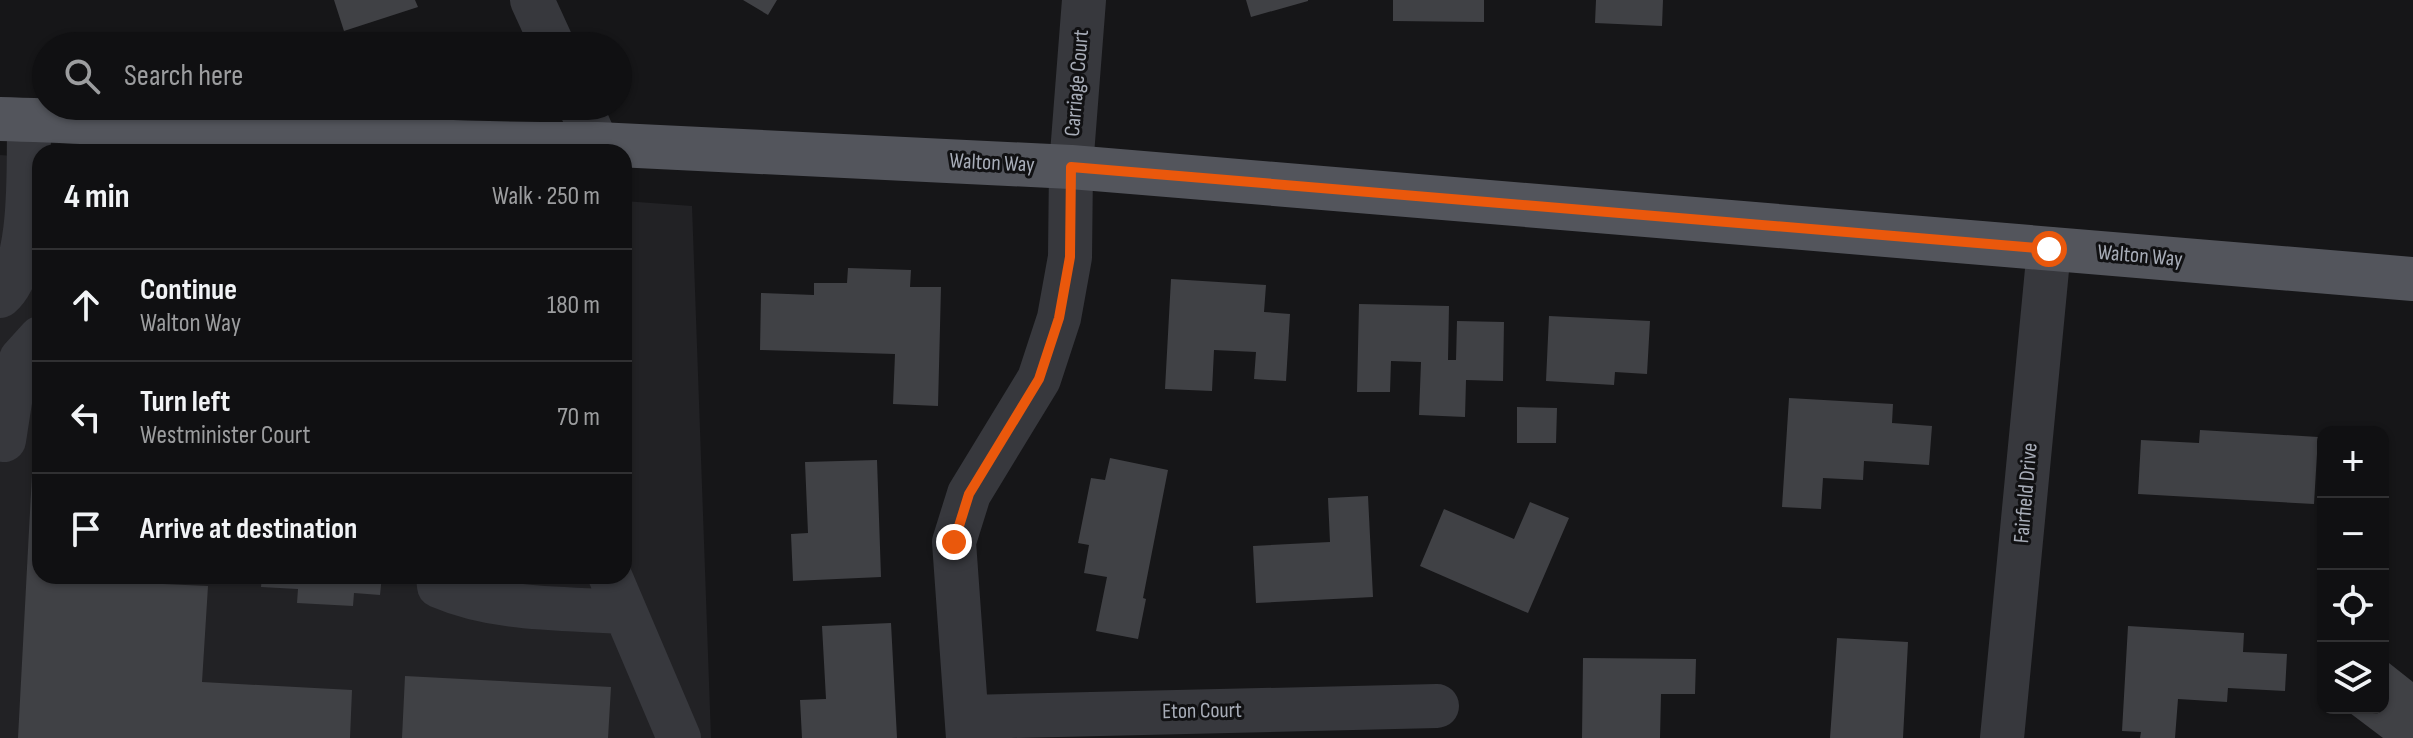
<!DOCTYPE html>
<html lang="en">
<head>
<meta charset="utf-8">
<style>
  :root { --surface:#101012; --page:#19191b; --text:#f1f3f6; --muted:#9c9d9f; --line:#303032 }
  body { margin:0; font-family:"Sofia Sans Condensed",sans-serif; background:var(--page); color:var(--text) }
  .controls { position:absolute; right:24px; bottom:24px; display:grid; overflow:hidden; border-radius:16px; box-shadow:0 2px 6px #0004 }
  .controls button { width:72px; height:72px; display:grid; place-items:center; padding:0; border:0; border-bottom:2px solid var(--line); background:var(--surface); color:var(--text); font:40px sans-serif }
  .stop { position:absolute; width:24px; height:24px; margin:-18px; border:6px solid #ea580c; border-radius:50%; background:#fff }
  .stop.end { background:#ea580c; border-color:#fff; box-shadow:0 2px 8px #0008 }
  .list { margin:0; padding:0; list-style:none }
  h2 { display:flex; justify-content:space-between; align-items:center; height:104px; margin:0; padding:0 32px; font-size:34px }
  h2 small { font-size:26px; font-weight:400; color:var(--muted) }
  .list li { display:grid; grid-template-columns:52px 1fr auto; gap:24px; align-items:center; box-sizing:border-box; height:112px; padding:0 32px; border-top:2px solid var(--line) }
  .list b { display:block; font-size:30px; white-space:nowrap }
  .list p { margin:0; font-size:26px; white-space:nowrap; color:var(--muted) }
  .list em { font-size:26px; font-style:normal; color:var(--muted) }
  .icon { flex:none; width:44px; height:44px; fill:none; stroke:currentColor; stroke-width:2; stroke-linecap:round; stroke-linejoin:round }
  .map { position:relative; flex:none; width:2413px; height:738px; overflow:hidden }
  .search { position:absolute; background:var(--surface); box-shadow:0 2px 6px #0004; left:32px; top:32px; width:600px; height:88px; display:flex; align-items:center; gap:20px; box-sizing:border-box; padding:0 28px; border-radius:44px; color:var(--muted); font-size:30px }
  .panel { position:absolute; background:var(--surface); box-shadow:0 2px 6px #0004; left:32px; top:144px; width:600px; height:440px; border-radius:24px }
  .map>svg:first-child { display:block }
  .built { fill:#222225 }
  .building { fill:#404145 }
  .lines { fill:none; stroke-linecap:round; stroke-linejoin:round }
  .minor { stroke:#37383d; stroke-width:44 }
  .major { stroke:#53555c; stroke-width:44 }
  .route { stroke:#ea580c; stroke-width:10 }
  .labels { text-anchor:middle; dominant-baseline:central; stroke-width:6; stroke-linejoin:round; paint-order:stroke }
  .street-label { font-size:22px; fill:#a8adb8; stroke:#111113 }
</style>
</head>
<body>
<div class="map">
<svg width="2413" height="738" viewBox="0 0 2413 738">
  <rect width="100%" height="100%" fill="#161618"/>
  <!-- built -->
  <path class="built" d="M0,155l40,3v418h584v-375l68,5 19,532h-711z"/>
  <!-- building -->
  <path class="building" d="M334,0h81l3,7 -74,24z
    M743,0h34l-9,15z
    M1246,0h62v1l-57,16z
    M1393,0h91v22l-91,-1z
    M1596,0h67l-1,26 -67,-3z
    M848,268l63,2 -1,17h31l-3,119 -45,-2 2,-50 -135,-4 1,-57 53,2v-12h33z
    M1171,279l95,6 -2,27 26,2 -4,67 -32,-2 2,-27 -42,-2 -2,41 -47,-2z
    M1359,304l90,2 -1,54h8l1,-39 47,1 -1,59 -37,-1 -1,37 -46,-2 2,-53 -30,-1 -1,31h-33z
    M1549,316l101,5 -3,53 -32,-2 -1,13 -68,-4z
    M38,361h2v215h101v7l67,3 -6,96 150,8 -2,48h-332z
    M1789,398l104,6 -1,19 40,3 -3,39 -65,-4 -1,19 -40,-2 -2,31 -39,-2z
    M1517,407l40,1 -1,35h-39z
    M2200,430l118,7 -4,67 -176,-10 3,-54 58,3z
    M1110,458l58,12 -25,128 3,1 -8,40 -42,-8 11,-54 -23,-4 5,-28 -11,-2 13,-65 14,2z
    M877,460l4,117 -88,4 -2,-47 17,-1 -3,-71z
    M1368,496l5,101 -117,6 -3,-57 77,-4 -2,-44z
    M1530,502l39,16 -41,95 -108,-47 24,-57 70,30z
    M262,576h120l-2,19 -26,-2 -1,13 -56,-3 1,-14 -37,-2z
    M891,623l6,115h-95l-2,-38 26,-1 -4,-73z
    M2128,626l116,7 -1,19 44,2 -2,37 -57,-3 -1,14 -49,-3 -3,39h-35l1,-6 -19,-1z
    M1837,638l71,4 -5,96h-73z
    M1583,658l113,1 -1,35h-34l-1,44h-78z
    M2389,663l24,19v56h-30l-33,-25 4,-5h29v-37z
    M405,676l206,11 -3,51h-206z"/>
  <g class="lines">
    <!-- minor -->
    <path class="minor" d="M532,0l21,46
      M580,106l17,38
      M0,296c34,-28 28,-133 29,-176
      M4,440l7,-45 10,-36 19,-21
      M438,576l1,10c58,25 124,22 186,26
      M610,576l69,162
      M968,717l469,-11
      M968,738l-14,-196 15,-48 70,-115 20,-61 11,-61 1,-90 13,-167
      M2002,738l47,-489"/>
    <!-- major -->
    <path class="major" d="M0,119c199,5 398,27 597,25l474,23 1342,112"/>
  </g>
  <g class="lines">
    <!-- route -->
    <path class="route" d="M954,542l15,-48 70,-115 20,-61 11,-61 1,-90 978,82"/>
  </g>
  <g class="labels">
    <!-- street labels -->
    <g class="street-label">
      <text transform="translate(1077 83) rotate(-85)">Carriage Court</text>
      <text transform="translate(992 163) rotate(3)">Walton Way</text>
      <text transform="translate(2140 256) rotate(5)">Walton Way</text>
      <text transform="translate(2026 493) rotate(-85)">Fairfield Drive</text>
      <text transform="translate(1202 711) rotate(-1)">Eton Court</text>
    </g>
  </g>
</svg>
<div class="controls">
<button>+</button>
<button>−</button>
<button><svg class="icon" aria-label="locate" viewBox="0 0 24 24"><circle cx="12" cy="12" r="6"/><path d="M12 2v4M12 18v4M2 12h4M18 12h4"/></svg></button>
<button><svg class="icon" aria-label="layers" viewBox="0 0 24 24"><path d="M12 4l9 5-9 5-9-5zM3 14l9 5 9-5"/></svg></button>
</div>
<div class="stop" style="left:2049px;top:249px"></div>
<div class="stop end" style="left:954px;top:542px"></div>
<div class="search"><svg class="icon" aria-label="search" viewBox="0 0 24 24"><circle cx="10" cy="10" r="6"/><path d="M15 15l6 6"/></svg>Search here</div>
<section class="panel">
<h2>4 min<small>Walk · 250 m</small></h2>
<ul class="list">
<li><svg class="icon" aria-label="ahead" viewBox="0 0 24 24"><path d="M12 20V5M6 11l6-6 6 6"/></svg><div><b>Continue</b><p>Walton Way</p></div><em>180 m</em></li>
<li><svg class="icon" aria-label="left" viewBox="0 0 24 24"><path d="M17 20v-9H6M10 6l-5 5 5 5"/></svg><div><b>Turn left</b><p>Westminister Court</p></div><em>70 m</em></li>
<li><svg class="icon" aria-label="arrive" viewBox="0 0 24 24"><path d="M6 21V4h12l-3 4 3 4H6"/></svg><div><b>Arrive at destination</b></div></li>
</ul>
</section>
</div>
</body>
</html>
